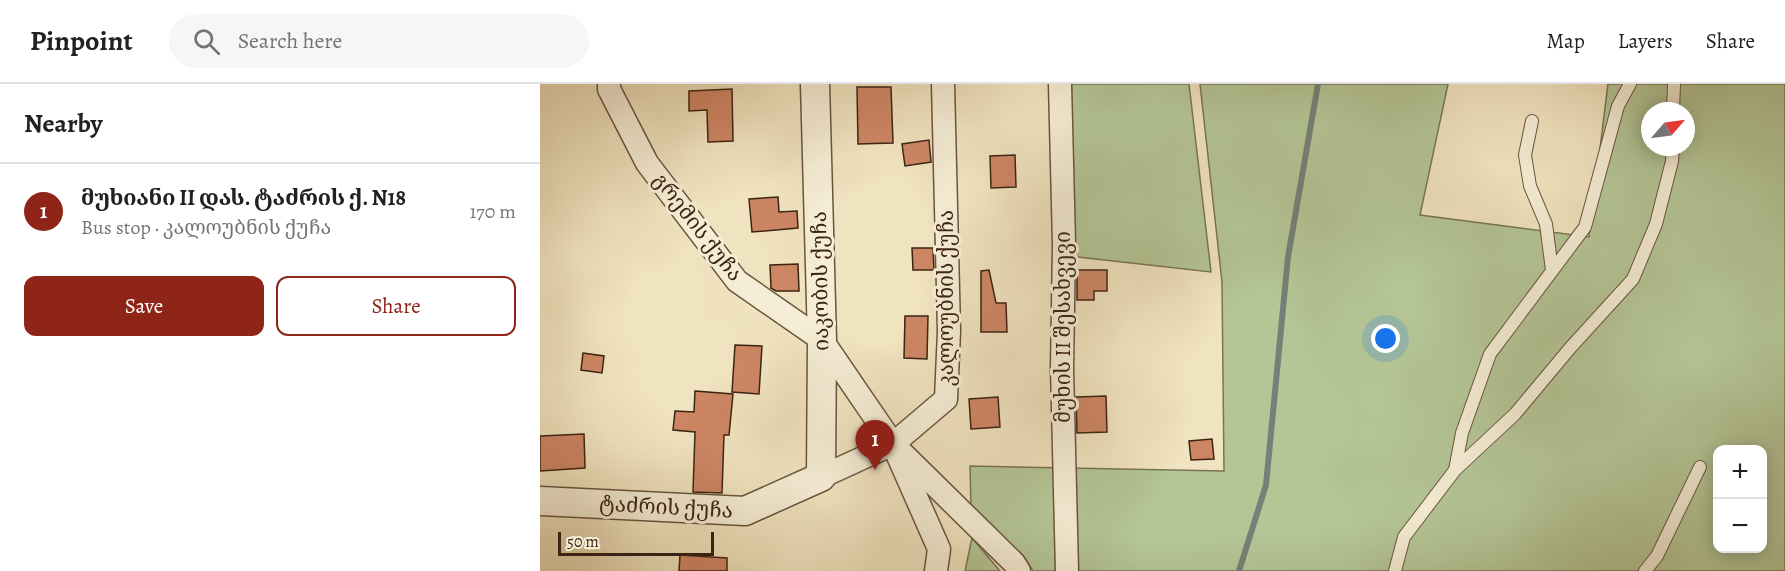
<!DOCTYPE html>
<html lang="en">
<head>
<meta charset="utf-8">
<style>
  :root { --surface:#fff; --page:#f6f6f6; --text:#202124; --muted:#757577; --line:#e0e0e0; --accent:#8f2418 }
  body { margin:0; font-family:Alegreya,"Noto Serif Georgian",serif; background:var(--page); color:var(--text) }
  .controls { position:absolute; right:18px; bottom:18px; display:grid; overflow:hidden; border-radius:12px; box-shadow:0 3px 15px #0003 }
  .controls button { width:54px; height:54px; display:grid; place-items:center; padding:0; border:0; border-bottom:2px solid var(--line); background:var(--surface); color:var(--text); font:30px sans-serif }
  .compass { position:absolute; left:1101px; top:18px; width:54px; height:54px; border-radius:50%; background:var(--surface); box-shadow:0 3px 15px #0003; rotate:62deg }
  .scale { position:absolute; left:18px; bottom:15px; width:156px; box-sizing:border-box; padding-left:6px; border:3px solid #3c2414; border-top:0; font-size:16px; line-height:21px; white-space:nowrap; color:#3c2414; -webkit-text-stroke:4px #f5edd5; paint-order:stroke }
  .you { position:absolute; left:846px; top:255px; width:21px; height:21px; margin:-15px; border:4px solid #fff; border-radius:50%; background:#1a73e8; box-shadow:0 0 0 9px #1a73e833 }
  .badge { display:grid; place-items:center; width:39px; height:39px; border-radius:50%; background:var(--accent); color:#fff; font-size:20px; font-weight:700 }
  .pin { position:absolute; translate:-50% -50px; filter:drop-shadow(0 2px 3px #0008) }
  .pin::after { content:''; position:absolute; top:32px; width:21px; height:18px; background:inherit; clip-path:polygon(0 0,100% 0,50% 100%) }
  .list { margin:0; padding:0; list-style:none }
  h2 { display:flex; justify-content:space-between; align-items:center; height:78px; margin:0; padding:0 24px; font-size:26px }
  h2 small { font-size:20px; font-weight:400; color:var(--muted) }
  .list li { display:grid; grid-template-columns:39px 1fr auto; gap:18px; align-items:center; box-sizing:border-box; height:96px; padding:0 24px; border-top:2px solid var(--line) }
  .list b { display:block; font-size:22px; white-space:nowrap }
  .list p { margin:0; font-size:20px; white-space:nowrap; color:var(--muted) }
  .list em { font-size:20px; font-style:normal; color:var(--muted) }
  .actions { display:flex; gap:12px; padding:18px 24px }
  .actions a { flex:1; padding:14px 0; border:2px solid var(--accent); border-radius:12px; text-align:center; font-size:21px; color:var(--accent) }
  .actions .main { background:var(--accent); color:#fff }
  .icon { flex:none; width:33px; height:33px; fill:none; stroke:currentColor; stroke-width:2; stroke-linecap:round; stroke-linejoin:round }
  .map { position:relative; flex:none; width:1245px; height:487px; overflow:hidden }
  header { display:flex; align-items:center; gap:36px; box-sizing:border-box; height:84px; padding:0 30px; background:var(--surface); border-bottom:2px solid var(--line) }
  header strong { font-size:28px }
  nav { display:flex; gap:33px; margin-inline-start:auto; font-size:21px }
  .search { width:420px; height:54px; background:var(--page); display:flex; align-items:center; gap:15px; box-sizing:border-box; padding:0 21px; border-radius:33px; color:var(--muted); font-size:22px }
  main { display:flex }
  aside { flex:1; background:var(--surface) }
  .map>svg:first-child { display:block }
  .green { fill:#b4c596; stroke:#787455; stroke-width:1.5; fill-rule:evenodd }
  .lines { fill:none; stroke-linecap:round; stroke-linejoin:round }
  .stream { stroke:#768076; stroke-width:6 }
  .building { fill:#cd8664; stroke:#3c2414; stroke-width:1.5 }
  .service-casing { stroke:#69543f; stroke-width:14 }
  .minor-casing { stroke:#69543f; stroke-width:25 }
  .tertiary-casing { stroke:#69543f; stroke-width:31 }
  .service { stroke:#f5edd5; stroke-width:12 }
  .minor { stroke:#f5edd5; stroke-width:22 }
  .tertiary { stroke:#f5edd5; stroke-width:28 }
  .labels { text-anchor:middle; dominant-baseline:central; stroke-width:6; stroke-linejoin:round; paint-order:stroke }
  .street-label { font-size:21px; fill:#3c2414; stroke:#f5edd5 }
</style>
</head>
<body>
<header>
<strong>Pinpoint</strong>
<div class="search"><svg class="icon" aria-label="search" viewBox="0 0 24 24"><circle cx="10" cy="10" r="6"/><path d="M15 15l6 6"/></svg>Search here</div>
<nav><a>Map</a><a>Layers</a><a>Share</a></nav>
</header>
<main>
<aside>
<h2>Nearby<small></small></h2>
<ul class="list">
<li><span class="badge">1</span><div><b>მუხიანი II დას. ტაძრის ქ. N18</b><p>Bus stop · კალოუბნის ქუჩა</p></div><em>170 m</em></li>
</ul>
<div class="actions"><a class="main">Save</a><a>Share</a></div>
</aside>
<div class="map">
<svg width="1245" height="487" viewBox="0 0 1245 487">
  <rect width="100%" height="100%" fill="#f0e3bf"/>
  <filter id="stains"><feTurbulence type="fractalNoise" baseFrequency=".00333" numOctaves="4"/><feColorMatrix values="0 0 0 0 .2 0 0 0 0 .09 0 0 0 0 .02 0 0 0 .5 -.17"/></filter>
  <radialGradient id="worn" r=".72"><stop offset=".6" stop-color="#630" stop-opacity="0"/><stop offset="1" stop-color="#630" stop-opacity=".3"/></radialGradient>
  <!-- green -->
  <path class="green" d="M525,0h124l22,188 -142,-16z
    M660,0h248l-28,131 169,22 19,-153h177v487h-752l-8,-13 -54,-50 -1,-42 254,5 -2,-189zM1110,27h36v36h-36zM1178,366h44v98h-44z
    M432,454l28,33h-35z"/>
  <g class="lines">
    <!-- stream -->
    <path class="stream" d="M699,487l27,-86 22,-228 30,-173"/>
  </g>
  <!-- building -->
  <path class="building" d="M317,3h34l2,56 -35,1z
    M192,5l1,52 -25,1 -1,-32 -18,1v-20z
    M389,56l2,22 -26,4 -3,-22z
    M475,71l1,32 -25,1 -1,-32z
    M238,113l1,15 18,-1 1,17 -46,4 -3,-33z
    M372,164h21l1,22h-21z
    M258,180l1,27h-23l-5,-3 -1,-23z
    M449,186l7,33h10l1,29h-26v-61z
    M537,186h30v21h-13v9h-17z
    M365,232h23l-1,43 -23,-1z
    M195,261l27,1 -3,48 -27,-2z
    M43,269l21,3 -2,17 -21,-3z
    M155,307l38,3 -4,41h-5l-2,58 -29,-1 2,-60 -22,-2 2,-19 19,1z
    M566,312l1,36 -30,1 -1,-36z
    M458,313l2,30 -29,2 -2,-30z
    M44,350l1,34 -45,3v-35z
    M672,355l2,20 -23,1 -2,-19z
    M140,471l47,3v13h-48z"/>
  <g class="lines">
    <!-- service casing -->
    <g class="service-casing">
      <path id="service" d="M1133,27l1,-27
        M992,37l-7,34 5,31 16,38 6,46
        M915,386l7,-37 28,-79 95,-127 33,-121 12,-22
        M855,487l9,-34 51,-67 60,-56 56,-67 62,-68 23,-55 16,-63 1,-14
        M1105,487l12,-15 43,-89"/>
    </g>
    <!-- minor casing -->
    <g class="minor-casing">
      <path id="minor" d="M69,0v5l38,74 90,118 85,59 71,104 121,119 5,8
        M520,0l4,160 -2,124 5,203
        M358,372l41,93 -3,22
        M281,393l72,-33 53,-45 3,-68 -6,-247"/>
    </g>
    <!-- tertiary casing -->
    <g class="tertiary-casing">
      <path id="tertiary" d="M0,417l205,10 76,-34 1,-137 -7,-256"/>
    </g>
    <!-- service -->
    <use href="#service" class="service"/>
    <!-- minor -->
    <use href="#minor" class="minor"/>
    <!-- tertiary -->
    <use href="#tertiary" class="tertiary"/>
  </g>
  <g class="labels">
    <!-- street labels -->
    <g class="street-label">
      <text transform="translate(158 143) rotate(52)">გრემის ქუჩა</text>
      <text transform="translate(280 197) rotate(-91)">იაკობის ქუჩა</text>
      <text transform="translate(406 214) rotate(-90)">კალოუბნის ქუჩა</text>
      <text transform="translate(523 243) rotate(-90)">მუხის II შესახვევი</text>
      <text transform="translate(126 423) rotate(3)">ტაძრის ქუჩა</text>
    </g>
  </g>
  <rect width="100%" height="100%" filter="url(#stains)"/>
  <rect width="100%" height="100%" fill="url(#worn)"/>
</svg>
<div class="controls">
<button>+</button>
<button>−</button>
</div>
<svg class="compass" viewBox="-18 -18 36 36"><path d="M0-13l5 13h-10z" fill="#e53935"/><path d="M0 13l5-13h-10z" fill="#757577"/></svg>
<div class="scale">50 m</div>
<div class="you"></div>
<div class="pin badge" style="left:335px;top:386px">1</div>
</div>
</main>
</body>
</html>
